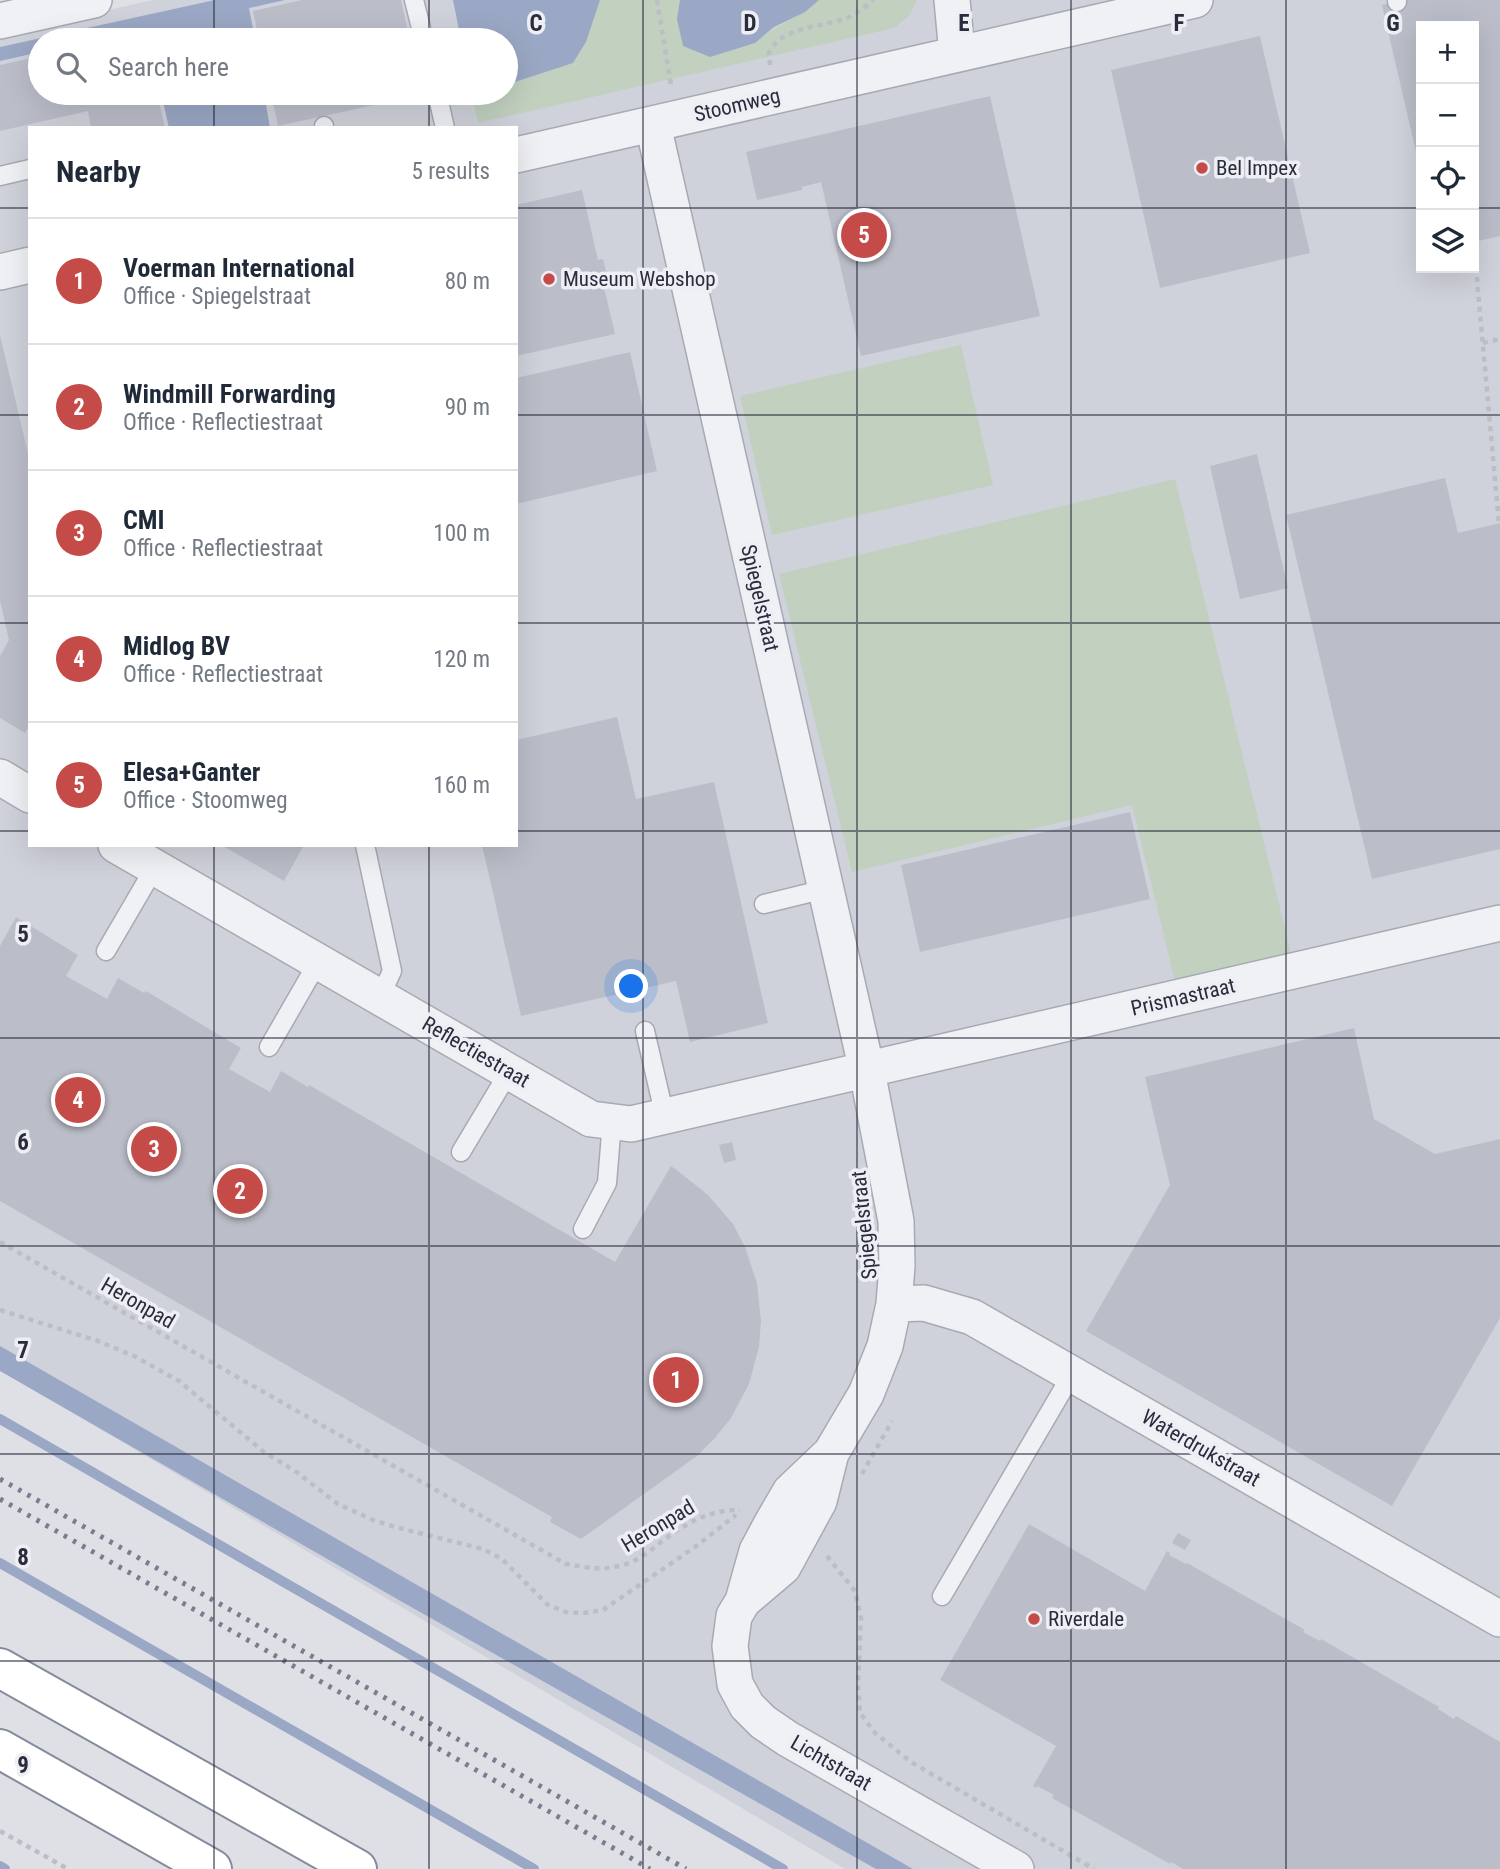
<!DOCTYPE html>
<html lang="en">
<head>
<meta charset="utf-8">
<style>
  :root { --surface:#fff; --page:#f6f6f7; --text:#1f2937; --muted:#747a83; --line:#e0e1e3; --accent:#c54b49 }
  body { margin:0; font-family:"Roboto Condensed",sans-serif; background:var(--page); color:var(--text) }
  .controls { position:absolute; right:21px; top:21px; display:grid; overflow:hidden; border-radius:0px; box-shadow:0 7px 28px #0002 }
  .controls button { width:63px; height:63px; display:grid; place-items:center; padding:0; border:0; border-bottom:2px solid var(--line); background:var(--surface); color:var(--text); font:35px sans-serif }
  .you { position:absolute; left:632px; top:987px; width:24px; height:24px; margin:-18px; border:5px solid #fff; border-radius:50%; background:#1a73e8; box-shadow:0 0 0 10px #1a73e833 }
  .badge { display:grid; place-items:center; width:46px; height:46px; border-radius:50%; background:var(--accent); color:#fff; font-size:23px; font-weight:700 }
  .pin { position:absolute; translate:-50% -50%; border:4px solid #fff; box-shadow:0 2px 7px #0006 }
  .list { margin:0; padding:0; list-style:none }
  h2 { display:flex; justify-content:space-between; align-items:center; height:91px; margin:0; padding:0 28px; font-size:30px }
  h2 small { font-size:23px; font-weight:400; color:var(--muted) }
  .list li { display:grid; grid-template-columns:46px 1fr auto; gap:21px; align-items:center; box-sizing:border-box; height:126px; padding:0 28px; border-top:2px solid var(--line) }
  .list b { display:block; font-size:26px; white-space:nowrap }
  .list p { margin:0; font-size:23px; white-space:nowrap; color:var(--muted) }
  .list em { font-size:23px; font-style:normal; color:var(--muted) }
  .icon { flex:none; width:38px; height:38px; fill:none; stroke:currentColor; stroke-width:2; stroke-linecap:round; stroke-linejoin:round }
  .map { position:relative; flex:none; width:1500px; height:1869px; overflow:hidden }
  .search { position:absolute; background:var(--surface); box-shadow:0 7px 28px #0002; left:28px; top:28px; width:490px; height:77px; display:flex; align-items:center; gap:18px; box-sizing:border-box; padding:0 24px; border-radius:38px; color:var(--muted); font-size:26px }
  .panel { position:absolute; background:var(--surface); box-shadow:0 7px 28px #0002; left:28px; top:126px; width:490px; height:721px; border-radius:0px }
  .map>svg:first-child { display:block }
  .built { fill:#d0d2db; fill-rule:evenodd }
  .green { fill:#c1d0bf }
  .water { fill:#9aa8c5 }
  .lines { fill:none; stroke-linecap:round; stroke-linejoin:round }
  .stream { stroke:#9aa8c5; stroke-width:10 }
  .building { fill:#bbbec9 }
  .lane-casing { stroke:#a7aab3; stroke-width:21 }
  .street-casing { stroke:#a7aab3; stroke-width:38 }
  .highway-casing { stroke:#868b9c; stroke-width:42 }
  .path { stroke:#bcbec5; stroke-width:4.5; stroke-dasharray:5 5; stroke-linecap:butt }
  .lane { stroke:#f0f1f5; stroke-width:18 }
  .street { stroke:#f0f1f5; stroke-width:35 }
  .highway { stroke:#fff; stroke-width:38 }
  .rail { stroke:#787d8f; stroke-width:5; stroke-dasharray:3.5 7; stroke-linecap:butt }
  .grid { fill:none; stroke:#282c3c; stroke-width:2; stroke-opacity:0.55 }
  .poi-dot { fill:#c54b49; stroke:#edeff4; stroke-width:2.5 }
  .labels { text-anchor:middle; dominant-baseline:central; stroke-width:7; stroke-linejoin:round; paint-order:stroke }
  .street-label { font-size:21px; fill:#282c3c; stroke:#edeff4 }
  .poi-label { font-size:21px; fill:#282c3c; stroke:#edeff4; text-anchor:start }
  .grid-label { font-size:23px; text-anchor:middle; font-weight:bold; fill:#282c3c; stroke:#edeff4; stroke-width:7; stroke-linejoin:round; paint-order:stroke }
</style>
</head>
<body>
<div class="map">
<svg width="1500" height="1869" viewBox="0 0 1500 1869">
  <rect width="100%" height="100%" fill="#dee0e6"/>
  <!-- built -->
  <path class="built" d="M153,0h1347v1869h-655l-845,-499v-1336zM1421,26h53v242h-53zM40,40h466v53h-466zM30,128h486v717h-486z"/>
  <!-- green -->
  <path class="green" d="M600,0h80l-3,19 78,24c20,-17 44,-26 64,-43h98l-9,17 -14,11 -416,95 -6,-27 11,-3h23v-8l67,-22 13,-21z
    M961,345l32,140 -221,50 -32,-139z
    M1175,479l116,474 -116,28 -43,-176 -280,67 -73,-298z"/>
  <!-- water -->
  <path class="water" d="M215,0h70l-36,8 6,32h-106l-3,-11 -53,11h-53v12l-40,9v-14z
    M453,0h147l-14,42 -13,21 -67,22v-45h-45z
    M680,0h139l-14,12 -31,15 -19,16 -45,14 -27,-11 -6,-27z
    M161,93h103l6,35h-101z
    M0,1346l913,523h-37l-472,-266 -404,-232z"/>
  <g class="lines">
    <!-- stream -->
    <path class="stream" d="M0,1419l783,450
      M0,1563l534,306
      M0,1866l5,3"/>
  </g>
  <!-- building -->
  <path class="building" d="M302,0h99l9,40h-151l-6,-29z
    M1405,0h95v236l-26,6v-216h-53l-1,143 -38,-164z
    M1260,36l50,217 -150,35 -49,-218z
    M40,56v37h117l8,35h-74l-3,-17 -88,20v-66z
    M271,93h153v1l-146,32z
    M990,96l50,220 -179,40 -40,-174 -19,5v3l-45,10 -11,-48z
    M582,190l16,70 5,-1 6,25 -5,3 11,47 -99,22v-151z
    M0,335l30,127v263l-5,8 -25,-15v-62l9,-16 -9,-39z
    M630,352l27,119 -141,33v-126z
    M1257,454l31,134 -48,11 -30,-133z
    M1445,478l13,55 42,-10v326l-128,30 -86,-364z
    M617,717l19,82 78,-17 54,241 -78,19 -14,-61 -155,35 -39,-171h34v-105z
    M1130,812l20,87 -230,53 -19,-87z
    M221,845h83l-20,36z
    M16,917l62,38 -12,21 41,23 11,-21 26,15 2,-2 95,57 -12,21 41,23 11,-21 27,16 1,-2 306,177 56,-96 7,5 30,24 25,29 12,23 12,36 4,38 -2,26 -10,37 -18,34 -16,20 -18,18 -116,83 -31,-17 2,-5 -2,-1 -550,-315v-255z
    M1354,1028l20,91 61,35 65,-15v179l-108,188 -306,-175 84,-146 -25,-108z
    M732,1142l4,18 -12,3 -5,-18z
    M1029,1524l116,67 22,-40 3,2 -1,2 17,9 1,-1 118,67 -2,2 17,9 1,-2 118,68 -1,2 16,10 2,-3 44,26v127h-317l-12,-7 -1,2 -118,-66 2,-3 -17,-9 -1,2 -3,-2 23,-40 -116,-66z
    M1178,1533l13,7 -6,10 -13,-7z"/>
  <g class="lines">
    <!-- lane casing -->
    <g class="lane-casing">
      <path id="lane" d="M414,0l10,40
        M1397,0v2
        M437,93l8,35
        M324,126v2
        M0,176l30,-7
        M365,845l27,126 -12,26
        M764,904l61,-15
        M106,951l49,-84
        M645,1031l20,86
        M269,1047l49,-85
        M461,1152l48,-80
        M583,1229l24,-46 5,-61
        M942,1596l130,-222"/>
    </g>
    <!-- street casing -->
    <g class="street-casing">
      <path id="street" d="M952,0l5,54
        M0,21l94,-21
        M653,125l214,946 29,150 1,45 -3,38 -9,42 -19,48 -35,59 -12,48 -36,66 -40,34
        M516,155l679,-155
        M0,272l30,-7
        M0,777l30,18
        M116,845l475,274 40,5 869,-201
        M894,1304l30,-1 48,14 528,302
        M831,1453l-41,39 -18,31 -15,28 -14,50 -9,15 -4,30 5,38 12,22 16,16 25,17 228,130"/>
    </g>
    <!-- highway casing -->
    <g class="highway-casing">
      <path id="highway" d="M0,1668l357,201
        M0,1749l212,120"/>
    </g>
    <!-- path -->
    <path class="path" d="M657,0l14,85
      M770,65l-1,-12c11,-25 49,-26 72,-33 11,-3 24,-12 32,-20
      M1475,257l24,267
      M1483,343l17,-4
      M0,1242l566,322c18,3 34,7 53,2 16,-3 30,-14 42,-24 24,-18 48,-33 79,-32
      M0,1310l98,31 36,15 45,25 85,71 31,19 43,33 35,16 22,7 88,22 19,10 46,46 18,7 18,1 19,-3 92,-63 41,-32
      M862,1474l30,-53
      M827,1556l28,35 6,27 -3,67 2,28 15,20 36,29 183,107
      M0,1831l68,38"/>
    <!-- lane -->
    <use href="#lane" class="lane"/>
    <!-- street -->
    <use href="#street" class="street"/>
    <!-- highway -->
    <use href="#highway" class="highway"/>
    <!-- rail -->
    <path class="rail" d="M0,1479l686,390
      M0,1499l650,370"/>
  </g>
  <!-- grid -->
  <path class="grid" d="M214,0v40M429,0v40M643,0v1869M857,0v1869M1071,0v1869M1286,0v1869M214,93v35M429,93v35M0,208h30M516,208h905M1474,208h26M0,415h30M516,415h984M0,623h30M516,623h984M0,831h30M516,831h984M214,845v1024M429,845v1024M0,1038h1500M0,1246h1500M0,1454h1500M0,1661h1500"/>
  <!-- markers -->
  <g class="poi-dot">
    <circle cx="1202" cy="168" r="7"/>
    <circle cx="549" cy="279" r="7"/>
    <circle cx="1034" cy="1619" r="7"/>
  </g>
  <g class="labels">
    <!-- street labels -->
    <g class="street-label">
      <text transform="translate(737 105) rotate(-13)">Stoomweg</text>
      <text transform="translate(760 598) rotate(77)">Spiegelstraat</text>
      <text transform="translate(1183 997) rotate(-13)">Prismastraat</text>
      <text transform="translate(476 1052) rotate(30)">Reflectiestraat</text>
      <text transform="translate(864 1225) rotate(-96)">Spiegelstraat</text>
      <text transform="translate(138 1303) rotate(30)">Heronpad</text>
      <text transform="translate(1201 1448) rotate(30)">Waterdrukstraat</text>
      <text transform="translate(658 1526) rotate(-31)">Heronpad</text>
      <text transform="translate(831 1763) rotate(30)">Lichtstraat</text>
    </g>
    <!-- poi labels -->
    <g class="poi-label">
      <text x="1216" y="168">Bel Impex</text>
      <text x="563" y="279">Museum Webshop</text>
      <text x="1048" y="1619">Riverdale</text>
    </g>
  </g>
  <g class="grid-label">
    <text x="536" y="31">C</text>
    <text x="750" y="31">D</text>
    <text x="964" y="31">E</text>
    <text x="1179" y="31">F</text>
    <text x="1393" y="31">G</text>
    <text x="23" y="942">5</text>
    <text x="23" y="1150">6</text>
    <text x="23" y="1358">7</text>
    <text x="23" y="1565">8</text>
    <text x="23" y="1773">9</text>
  </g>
</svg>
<div class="controls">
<button>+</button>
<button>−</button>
<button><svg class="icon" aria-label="locate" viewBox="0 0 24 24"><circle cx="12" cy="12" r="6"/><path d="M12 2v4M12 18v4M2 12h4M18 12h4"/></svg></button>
<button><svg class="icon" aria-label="layers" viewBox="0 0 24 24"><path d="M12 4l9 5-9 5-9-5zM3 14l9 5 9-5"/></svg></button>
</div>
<div class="you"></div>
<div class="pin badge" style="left:676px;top:1380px">1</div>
<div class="pin badge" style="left:240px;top:1191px">2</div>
<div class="pin badge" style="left:154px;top:1149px">3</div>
<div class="pin badge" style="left:78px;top:1100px">4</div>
<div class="pin badge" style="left:864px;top:235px">5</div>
<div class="search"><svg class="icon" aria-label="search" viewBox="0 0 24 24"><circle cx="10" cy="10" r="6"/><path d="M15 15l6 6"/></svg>Search here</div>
<section class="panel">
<h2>Nearby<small>5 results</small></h2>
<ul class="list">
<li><span class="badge">1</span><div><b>Voerman International</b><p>Office · Spiegelstraat</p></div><em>80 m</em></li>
<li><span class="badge">2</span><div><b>Windmill Forwarding</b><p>Office · Reflectiestraat</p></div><em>90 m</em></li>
<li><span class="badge">3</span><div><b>CMI</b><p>Office · Reflectiestraat</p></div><em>100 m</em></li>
<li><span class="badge">4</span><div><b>Midlog BV</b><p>Office · Reflectiestraat</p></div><em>120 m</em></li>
<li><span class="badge">5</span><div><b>Elesa+Ganter</b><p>Office · Stoomweg</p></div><em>160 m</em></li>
</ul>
</section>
</div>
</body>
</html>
